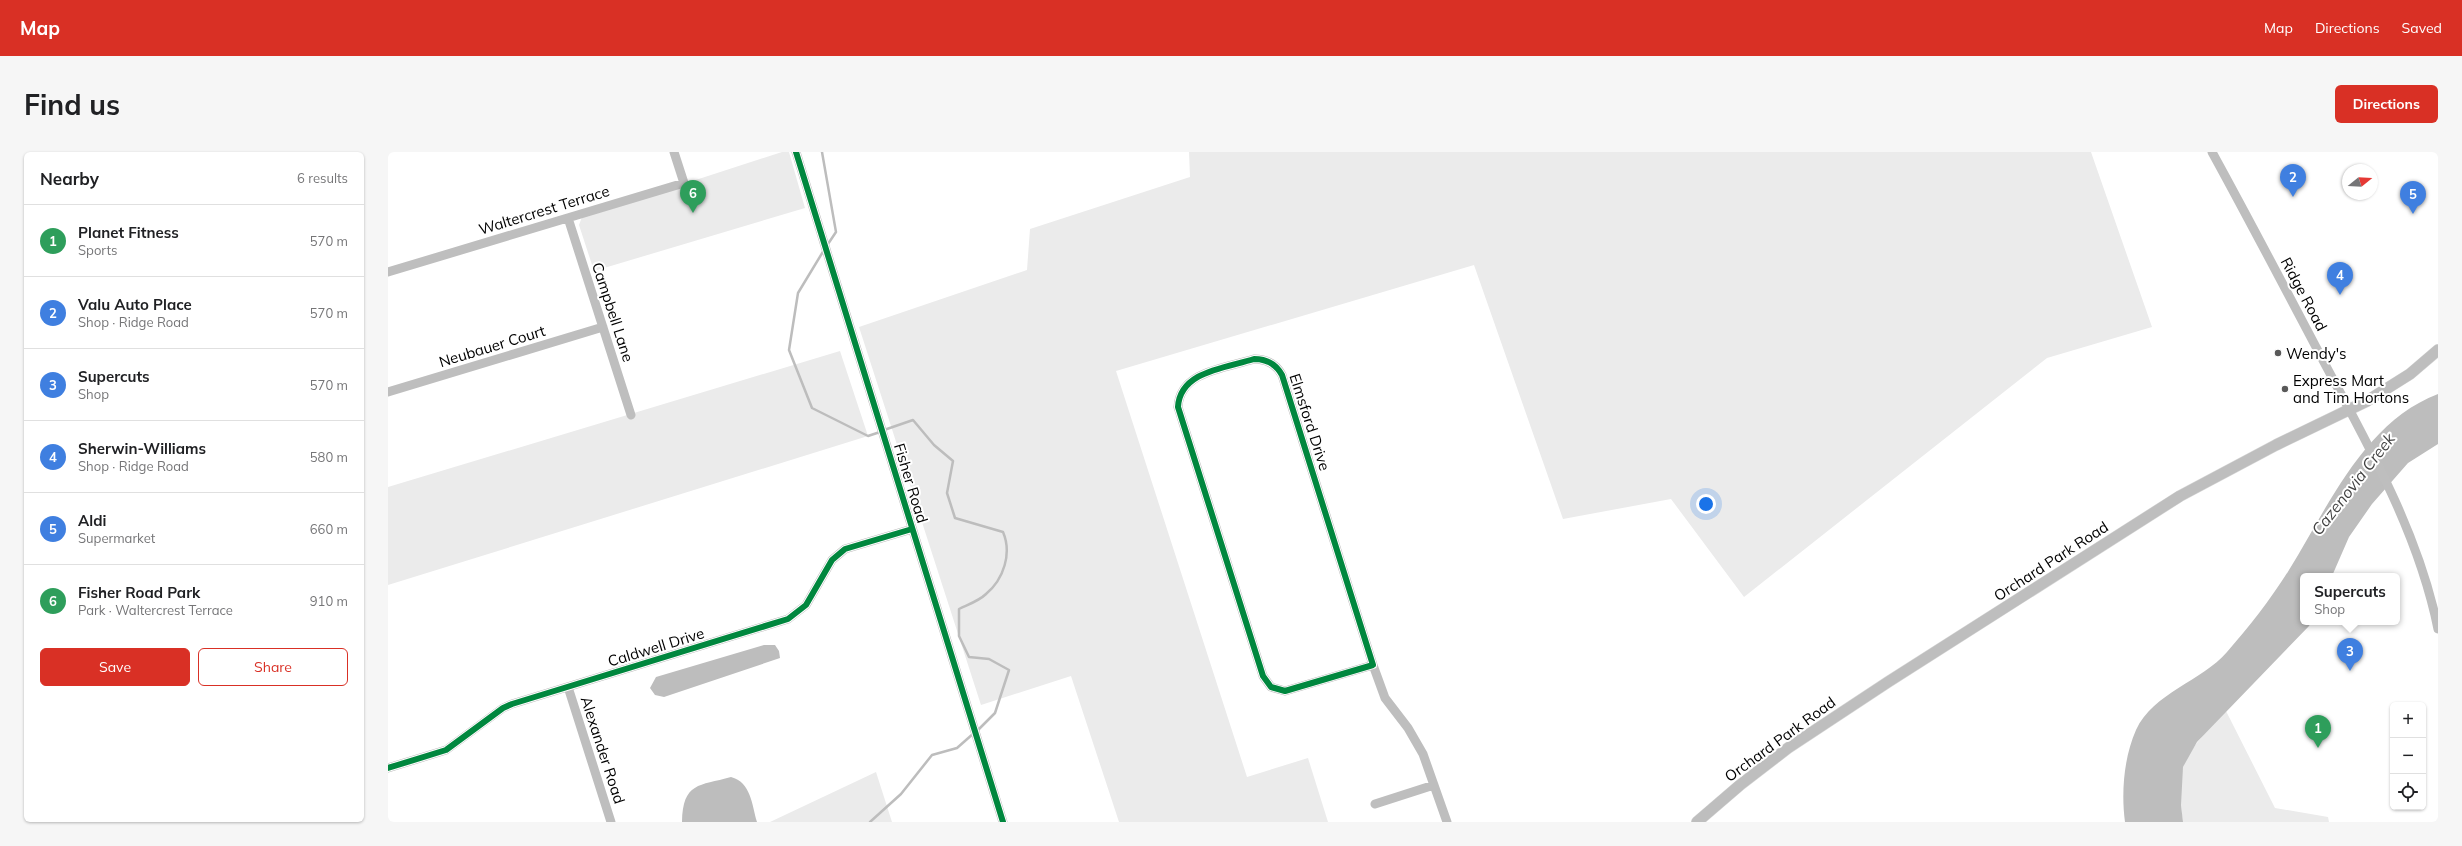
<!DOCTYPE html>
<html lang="en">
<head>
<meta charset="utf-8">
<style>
  :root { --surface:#fff; --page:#f6f6f6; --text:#202124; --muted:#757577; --line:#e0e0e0; --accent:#d93025 }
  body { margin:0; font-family:Mulish,sans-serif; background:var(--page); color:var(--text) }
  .controls { position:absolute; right:12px; bottom:12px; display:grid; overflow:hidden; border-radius:6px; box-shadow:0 1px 3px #0004 }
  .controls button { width:36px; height:36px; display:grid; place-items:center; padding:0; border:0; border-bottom:1px solid var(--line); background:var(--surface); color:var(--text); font:20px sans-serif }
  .compass { position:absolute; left:1954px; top:12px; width:36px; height:36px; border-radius:50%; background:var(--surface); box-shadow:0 1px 3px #0004; rotate:72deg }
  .you { position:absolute; left:1318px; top:352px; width:14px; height:14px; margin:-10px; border:3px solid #fff; border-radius:50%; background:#1a73e8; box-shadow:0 0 0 6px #1a73e833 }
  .badge { display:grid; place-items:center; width:26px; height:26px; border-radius:50%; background:var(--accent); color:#fff; font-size:13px; font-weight:700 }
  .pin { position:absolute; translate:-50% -33px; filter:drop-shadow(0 1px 2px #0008) }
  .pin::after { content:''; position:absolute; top:21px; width:14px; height:12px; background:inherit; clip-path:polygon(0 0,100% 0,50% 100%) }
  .popup { position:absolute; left:1912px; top:421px; width:100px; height:52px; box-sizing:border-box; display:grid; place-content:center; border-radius:6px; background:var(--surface); filter:drop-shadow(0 1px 3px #0005); font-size:13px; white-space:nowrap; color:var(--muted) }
  .popup b { font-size:15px; color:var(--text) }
  .popup::after { content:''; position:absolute; left:50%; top:100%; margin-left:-8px; border:8px solid transparent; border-top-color:var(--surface) }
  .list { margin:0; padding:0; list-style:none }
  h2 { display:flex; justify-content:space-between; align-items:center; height:52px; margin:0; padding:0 16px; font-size:17px }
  h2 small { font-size:13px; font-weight:400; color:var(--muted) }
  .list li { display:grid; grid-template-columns:26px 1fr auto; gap:12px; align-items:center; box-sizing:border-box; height:72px; padding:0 16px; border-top:1px solid var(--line) }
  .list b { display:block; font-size:15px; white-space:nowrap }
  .list p { margin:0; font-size:13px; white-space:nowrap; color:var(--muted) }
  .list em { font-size:13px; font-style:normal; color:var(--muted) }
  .actions { display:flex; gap:8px; padding:12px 16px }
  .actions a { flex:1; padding:9px 0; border:1px solid var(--accent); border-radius:6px; text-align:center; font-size:14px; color:var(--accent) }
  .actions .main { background:var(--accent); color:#fff }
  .icon { flex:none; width:22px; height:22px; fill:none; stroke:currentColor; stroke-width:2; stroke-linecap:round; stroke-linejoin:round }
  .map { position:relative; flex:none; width:2050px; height:670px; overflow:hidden; border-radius:6px }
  header { display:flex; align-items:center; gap:24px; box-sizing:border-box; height:56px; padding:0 20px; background:var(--accent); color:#fff }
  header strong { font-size:19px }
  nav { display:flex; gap:22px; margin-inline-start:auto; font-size:14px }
  .intro { display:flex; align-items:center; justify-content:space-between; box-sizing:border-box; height:96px; padding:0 24px }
  h1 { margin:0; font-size:28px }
  .button { padding:10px 18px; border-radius:6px; background:var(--accent); color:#fff; font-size:14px; font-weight:700 }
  main { display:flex; gap:24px; padding:0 24px }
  aside { flex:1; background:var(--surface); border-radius:6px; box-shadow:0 1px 3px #0004 }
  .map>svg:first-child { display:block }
  .green { fill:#ebebeb }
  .water { fill:#bdbdbd }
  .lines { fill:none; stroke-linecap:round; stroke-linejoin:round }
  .stream { stroke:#bdbdbd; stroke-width:2.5 }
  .major-casing { stroke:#dbdbdb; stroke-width:12 }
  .minor { stroke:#bebebe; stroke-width:9 }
  .major { stroke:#bebebe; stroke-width:11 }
  .cycleway-casing { stroke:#fff; stroke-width:8 }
  .cycleway { stroke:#00873e; stroke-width:6 }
  .poi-dot { fill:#595959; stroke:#fff; stroke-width:1.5 }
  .labels { text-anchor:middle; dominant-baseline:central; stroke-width:4; stroke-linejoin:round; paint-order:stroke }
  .street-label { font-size:15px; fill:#000; stroke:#fff }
  .poi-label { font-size:15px; fill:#000; stroke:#fff; text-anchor:start }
  .water-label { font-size:16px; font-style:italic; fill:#424242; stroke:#fff }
</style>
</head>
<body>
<header>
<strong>Map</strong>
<nav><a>Map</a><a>Directions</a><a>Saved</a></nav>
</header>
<div class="intro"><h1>Find us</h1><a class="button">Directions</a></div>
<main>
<aside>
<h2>Nearby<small>6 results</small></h2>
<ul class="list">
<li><span class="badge" style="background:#2e9e5b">1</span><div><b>Planet Fitness</b><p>Sports</p></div><em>570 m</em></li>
<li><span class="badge" style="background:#3f7fe0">2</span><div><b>Valu Auto Place</b><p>Shop · Ridge Road</p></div><em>570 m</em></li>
<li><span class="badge" style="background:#3f7fe0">3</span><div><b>Supercuts</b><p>Shop</p></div><em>570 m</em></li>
<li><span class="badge" style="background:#3f7fe0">4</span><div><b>Sherwin-Williams</b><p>Shop · Ridge Road</p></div><em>580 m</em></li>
<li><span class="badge" style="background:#3f7fe0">5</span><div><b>Aldi</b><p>Supermarket</p></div><em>660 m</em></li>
<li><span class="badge" style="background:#2e9e5b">6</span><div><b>Fisher Road Park</b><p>Park · Waltercrest Terrace</p></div><em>910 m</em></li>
</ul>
<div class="actions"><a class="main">Save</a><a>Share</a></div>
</aside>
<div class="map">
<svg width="2050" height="670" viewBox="0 0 2050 670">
  <rect width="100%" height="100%" fill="#fff"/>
  <!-- green -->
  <path class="green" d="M394,0h7l16,56 -211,63 -15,-46 3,-8z
    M801,0h902l61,175 -105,31 -303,239 -73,-98 -108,20 -89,-254 -358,106 131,406 61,-19 20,64h-209l-48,-146 -90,29 -122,-378 168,-57 3,-41 160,-52z
    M452,199l28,85 -480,149v-98z
    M1838,559l49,97 53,9 1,5h-146c-2,-14 -5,-42 0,-55 8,-22 28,-40 43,-56z
    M488,620l16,50h-122z"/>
  <!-- water -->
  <path class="water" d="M2050,242v50l-30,19 -36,41 -23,33 -17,39h-29v46h8l-2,4 -112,116 -14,25 -2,38 2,17h-58c-4,-30 -1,-65 11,-92 17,-37 66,-49 91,-78 22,-25 44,-53 62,-82 39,-63 75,-148 149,-176z
    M376,493h11l4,6 1,7 -116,39 -9,-2 -5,-7 6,-11z
    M343,625c20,5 21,28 26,45h-75c1,-40 17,-36 49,-45z"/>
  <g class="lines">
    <!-- stream -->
    <path class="stream" d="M434,0l14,80 -8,12
      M436,98l-26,43 -9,57 23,58 56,28 12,-4
      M496,278l29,-10 21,25 19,16 -6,32 8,25 48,14c9,21 1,47 -17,62 -7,7 -19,11 -27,15v27l10,21 20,2 20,11 -14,43 -17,17
      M482,670l31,-28 31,-39 25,-7 17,-15"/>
    <!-- major casing -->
    <g class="major-casing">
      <path id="major" d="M1309,670l43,-37 48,-37 100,-66 292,-186 96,-51 91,-44 43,-27 28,-24"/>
    </g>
    <!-- minor -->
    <path class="minor" d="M408,0l207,670
      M1824,0c39,71 76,142 114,214 45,84 93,169 112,263
      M180,66l63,197
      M0,120l296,-89 -10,-31
      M866,207c13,0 22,5 28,16l91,290 -88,26 -14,-4 -8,-11 -85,-269c2,-36 48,-39 76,-48z
      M0,240l215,-65
      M985,513l12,33 23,30 15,26 24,68
      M180,535l43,135
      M0,616l58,-18 57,-42 9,-4 276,-85 18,-14 26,-45 13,-11 67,-20
      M987,652l59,-19"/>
    <!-- major -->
    <use href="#major" class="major"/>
    <!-- cycleway casing -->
    <g class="cycleway-casing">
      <path id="cycleway" d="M408,0l207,670
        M866,207c13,0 22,5 28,16l91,290 -88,26 -14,-4 -8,-11 -85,-269c2,-36 48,-39 76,-48z
        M0,616l58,-18 57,-42 9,-4 276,-85 18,-14 26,-45 13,-11 67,-20"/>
    </g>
    <!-- cycleway -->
    <use href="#cycleway" class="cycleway"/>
  </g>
  <!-- markers -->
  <g class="poi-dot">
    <circle cx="1890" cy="201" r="4"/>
    <circle cx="1897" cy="237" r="4"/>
  </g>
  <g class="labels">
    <!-- street labels -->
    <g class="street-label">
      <text transform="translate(156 58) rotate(-17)">Waltercrest Terrace</text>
      <text transform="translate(1916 142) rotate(62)">Ridge Road</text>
      <text transform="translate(225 160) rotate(72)">Campbell Lane</text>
      <text transform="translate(104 194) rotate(-17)">Neubauer Court</text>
      <text transform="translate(922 270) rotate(72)">Elmsford Drive</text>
      <text transform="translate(523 331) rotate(73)">Fisher Road</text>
      <text transform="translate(1663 409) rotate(-33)">Orchard Park Road</text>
      <text transform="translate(268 495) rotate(-17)">Caldwell Drive</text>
      <text transform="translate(1392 587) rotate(-36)">Orchard Park Road</text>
      <text transform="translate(215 598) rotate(72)">Alexander Road</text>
    </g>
    <!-- poi labels -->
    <g class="poi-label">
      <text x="1898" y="201">Wendy's</text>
      <text x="1905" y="228">Express Mart<tspan x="1905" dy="17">and Tim Hortons</tspan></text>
    </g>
    <!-- water labels -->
    <g class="water-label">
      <text transform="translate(1965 332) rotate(-52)">Cazenovia Creek</text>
    </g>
  </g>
</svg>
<div class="controls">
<button>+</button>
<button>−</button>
<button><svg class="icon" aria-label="locate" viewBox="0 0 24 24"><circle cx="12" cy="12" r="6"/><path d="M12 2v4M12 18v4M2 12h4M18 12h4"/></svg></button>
</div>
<svg class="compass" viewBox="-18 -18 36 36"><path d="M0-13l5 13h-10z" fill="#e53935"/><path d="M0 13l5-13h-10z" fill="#757577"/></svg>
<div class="you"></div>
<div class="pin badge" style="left:1930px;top:596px;background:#2e9e5b">1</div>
<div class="pin badge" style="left:1905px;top:45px;background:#3f7fe0">2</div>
<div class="pin badge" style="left:1962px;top:519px;background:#3f7fe0">3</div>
<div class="popup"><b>Supercuts</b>Shop</div>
<div class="pin badge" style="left:1952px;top:143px;background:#3f7fe0">4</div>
<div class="pin badge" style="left:2025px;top:62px;background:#3f7fe0">5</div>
<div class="pin badge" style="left:305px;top:61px;background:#2e9e5b">6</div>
</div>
</main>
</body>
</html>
